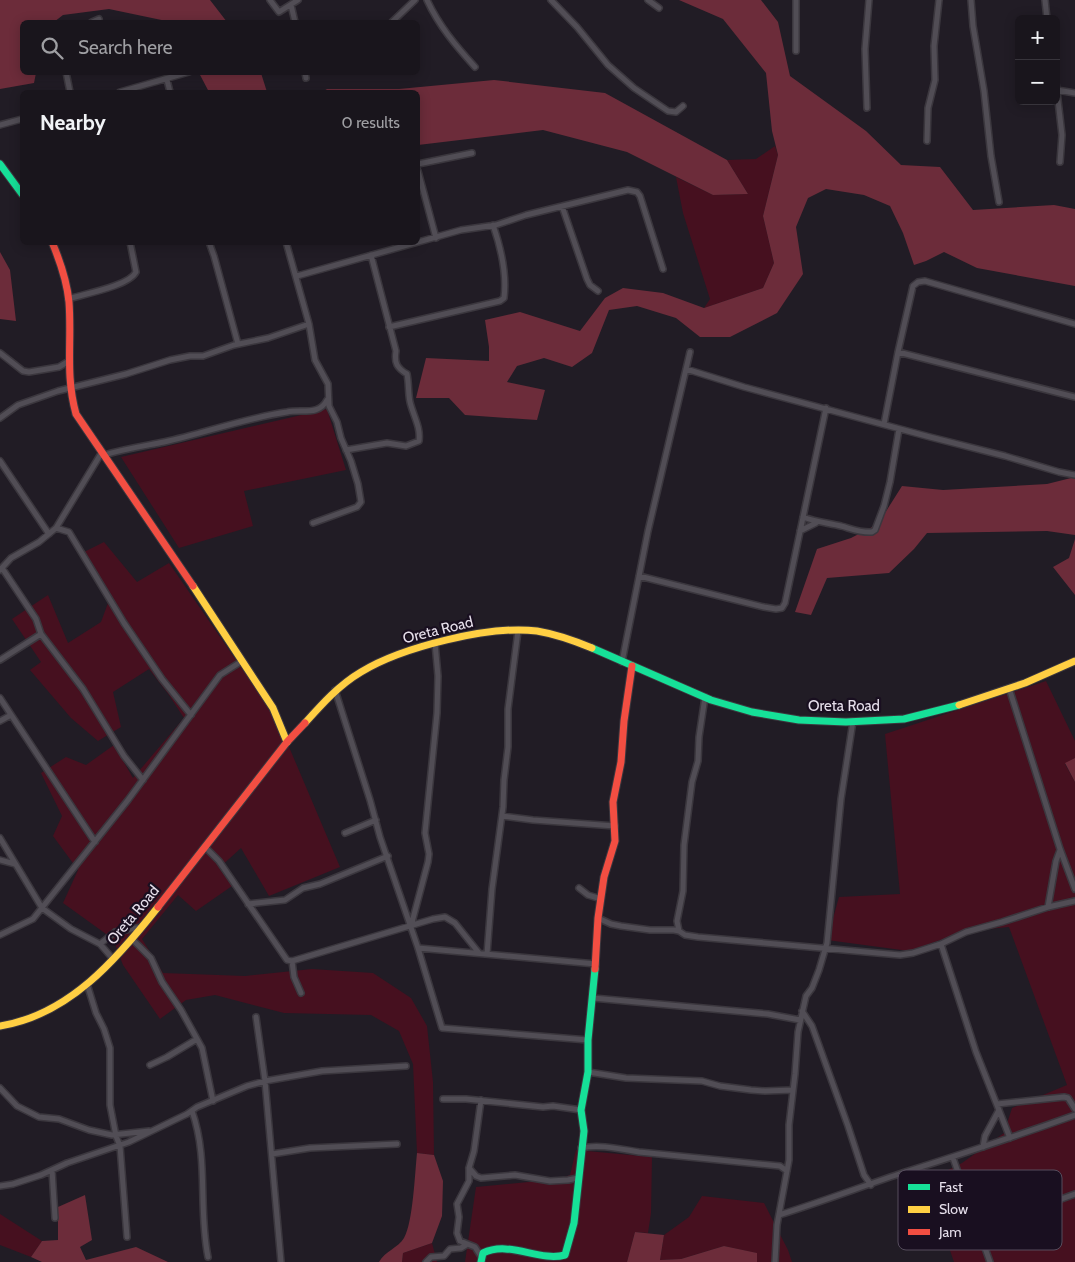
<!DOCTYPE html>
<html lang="en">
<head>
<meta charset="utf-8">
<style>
  :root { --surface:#19151c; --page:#221e25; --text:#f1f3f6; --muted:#9f9fa3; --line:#37343b }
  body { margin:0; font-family:Cabin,sans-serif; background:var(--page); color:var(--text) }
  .controls { position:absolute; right:15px; top:15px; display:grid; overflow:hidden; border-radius:8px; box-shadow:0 2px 12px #0003 }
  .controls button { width:45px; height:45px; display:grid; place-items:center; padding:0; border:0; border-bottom:1px solid var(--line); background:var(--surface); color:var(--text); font:25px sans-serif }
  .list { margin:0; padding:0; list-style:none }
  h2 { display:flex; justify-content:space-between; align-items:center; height:65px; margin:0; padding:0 20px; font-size:21px }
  h2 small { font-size:16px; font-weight:400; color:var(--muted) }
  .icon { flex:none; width:28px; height:28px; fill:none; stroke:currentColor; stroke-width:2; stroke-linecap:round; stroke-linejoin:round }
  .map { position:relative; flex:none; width:1075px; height:1262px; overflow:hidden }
  .search { position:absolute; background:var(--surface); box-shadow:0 2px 12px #0003; left:20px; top:20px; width:400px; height:55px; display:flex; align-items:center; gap:12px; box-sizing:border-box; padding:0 18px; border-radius:8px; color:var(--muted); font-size:19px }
  .panel { position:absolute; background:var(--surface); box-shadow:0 2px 12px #0003; left:20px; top:90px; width:400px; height:155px; border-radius:8px }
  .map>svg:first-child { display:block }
  .green { fill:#46101f }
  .forest { fill:#6c2c3a }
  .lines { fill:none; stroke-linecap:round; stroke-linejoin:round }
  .street-casing { stroke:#3b373e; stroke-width:8 }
  .fast-casing { stroke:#3b373e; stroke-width:9 }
  .slow-casing { stroke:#3b373e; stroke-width:9 }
  .jam-casing { stroke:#3b373e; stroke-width:9 }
  .street { stroke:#514d55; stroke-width:5 }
  .fast { stroke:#16e098; stroke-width:7 }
  .slow { stroke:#ffcf43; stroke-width:7 }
  .jam { stroke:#f24e42; stroke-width:7 }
  .labels { text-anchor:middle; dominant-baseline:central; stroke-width:4.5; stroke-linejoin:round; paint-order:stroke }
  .street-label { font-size:15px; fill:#e6dfeb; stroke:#190f20 }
  .key { fill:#190f20; stroke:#564d5d; stroke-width:1 }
  .key-label { font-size:14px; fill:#e6dfeb }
</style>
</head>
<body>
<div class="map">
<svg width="1075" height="1262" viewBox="0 0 1075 1262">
  <rect width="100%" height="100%" fill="#211c25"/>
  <!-- green -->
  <path class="green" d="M775,146l3,9 -15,61 11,47 -11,25 -59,20 6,-9 -27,-86 -7,-36 37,18 35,-1 -21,-34 29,-1z
    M327,409l19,61 -102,21 9,35 -74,22 -58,-91z
    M104,542l33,40 32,-19 109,158 62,146 -71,29 -28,-48 -22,20 13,18 -36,25 -18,-16 -36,44 21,34 82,3 67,-7 61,4 38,25 16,28 6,56 1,73 -17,-2 -4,-89 -14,-33 -28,-16 -87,-2 -69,-18 -29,5 -26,19 -37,-54 -10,-26 -50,-36 15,-33 -25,-34 9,-20 -21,-43 25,-16 20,8 28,-20 19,33 51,-60 -15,-23 -20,-26 -36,23 8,35 -23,14 -27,-23 -41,-48 11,-8 -29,-43 36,-24 20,48 33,-21 7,-19 -28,-49z
    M1046,681l29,60v17l-10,6 10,18v480h-121l-28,-81 36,-18 42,-30 8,-25 55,-23 -58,-158 -43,4 -57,20 -82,-11 12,-43 61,-3 -15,-160z
    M576,1150l76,7 -1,56 -3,20 -13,-1 -8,30h-162l11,-75 83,-8 11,-4z
    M702,1196l62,7 24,47 4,12h-35l-1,-9 -32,-7 -43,13 -21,1 4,-25 25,-18z
    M0,1214l42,27 -11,16 -31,-12z
    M432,1243l5,19h-35l1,-9z"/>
  <!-- forest -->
  <path class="forest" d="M0,0h210l17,22h-56l-62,-13 -46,6 -9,7h-32v50l14,1 -2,10 -34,6z
    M679,0h82l17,22 12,54 76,55 35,34 39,2 33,43 81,-5 21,4v77l-98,-18 -33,-16 -18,9 -12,4 -11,-32 -13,-27 -26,-11 -38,-6 -18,9 -12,29 7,47 -26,39 -47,24h-30l-24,-19 -39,-12 -28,4 -17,43 -20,14 -28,-9 -27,8 -10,16 38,8 -8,30 -72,-5 -16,-17h-33l10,-40 63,3v-14l-4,-27 35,-8 60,19 25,-33 18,-10 40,5 41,15 59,-20 11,-25 -11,-47 15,-61 -6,-24 -6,-58 -43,-54z
    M199,73h62l6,19h-58z
    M494,80l111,13 122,67 21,34 -35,1 -86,-43 -84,-22 -125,15v-53h-96l5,-3h72z
    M0,252l10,18 6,51 -16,-2z
    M1075,477v58l-28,-4 -120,2 -13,16 -25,24 -62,5 -16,37 -16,-3 22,-63 34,-11 27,-14 24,-38 41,4 104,-6z
    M1075,539v56l-22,-28 16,-9z
    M1075,758v24l-10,-19z
    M417,1153l17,2 9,26 -1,35 -10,27 -29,10 -1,9h-23c6,-11 19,-14 25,-24 9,-15 11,-66 13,-85z
    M85,1195l7,45 -12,7 6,13 50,-13 32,15h-126l-11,-5 11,-16 16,-1v-33z
    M635,1232l29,3 -4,25 21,-1 43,-13 33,7v9h-130z"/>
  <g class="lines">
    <!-- street casing -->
    <g class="street-casing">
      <path id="street" d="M270,0l9,12 19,-12
        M427,0c12,26 29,46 48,67
        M551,0l26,27 31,38 26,23 34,23 8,1 7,-6
        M648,0l11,8
        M971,0l2,26 11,65 7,65 8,46
        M1045,0l2,19
        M291,5l4,17
        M92,22l7,-3
        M392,22l23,-22
        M796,51v-51
        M66,72l4,20
        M305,72l1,6
        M167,80l3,12
        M1056,83l6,52 -2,27
        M1057,90l18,3
        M120,92l69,-20
        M867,108l-2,-59 4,-49
        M0,125l22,-6
        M927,141l1,-33 7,-28 -1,-34 5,-46
        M418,164l54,-11
        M418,171l18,67
        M562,206l25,73 3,6 8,6
        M209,242l5,14 24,88
        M286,242l23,82 6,36 13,24 1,22 8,16 4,16 10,23 7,23 3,18 -4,5 -44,16
        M297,276l164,-46 35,-5 30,-10 102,-25 9,2 3,4 23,73
        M68,299c16,-5 61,-13 68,-27l-6,-30
        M389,327l111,-26 4,-3c3,-24 -3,-50 -11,-73
        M898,352l177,45
        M0,353l23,18 6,1 30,-5 10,-6
        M686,369l58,18 186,50 75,19 54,16 16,3
        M0,418l18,-13 40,-14 68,-17 44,-14 20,-4h13l31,-11 34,-7 41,-14
        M884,424l14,-72 15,-66 5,-4 7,-1 150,43
        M346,450l41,-7 19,3 13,-5c2,-14 -6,-26 -9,-39 -2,-9 -1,-18 -3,-28 -10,-6 -13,-11 -11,-23l-25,-96
        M104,455c20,-6 40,-9 60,-13 41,-9 81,-24 123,-30 15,-3 32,4 40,-12
        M0,461l49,73
        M803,517c13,5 25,6 38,9 11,3 20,7 31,6l3,-2 9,-24 6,-24 9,-53
        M56,528l13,4 55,91 38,56 29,36
        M800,531l16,-8
        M0,570l11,-12 28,-16 17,-14 46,-76
        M639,576l125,31 12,2 6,-1 3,-5 41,-195
        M41,634l42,55 41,67 19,24
        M0,660l41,-26 -5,-15 -34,-51
        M622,662l26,-131 42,-179
        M1009,688l51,161 15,40
        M335,690l35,110 10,37 38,111 24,80 146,12
        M0,698l95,144
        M0,721l11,-6
        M502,816l31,4 82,6
        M345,833l31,-13
        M0,838l42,70 29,21 29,15 13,15
        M205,847l14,14 68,99 5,1 141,-42 12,-2 10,6 24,30
        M0,860l15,4
        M579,888l9,7 13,4
        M248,904l37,-4 18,-12 17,-4 68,-28
        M1048,907l8,-46 4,-11
        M598,918l13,6 10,2 29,4h24l5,1 6,4 13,2 202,18 13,-2 28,-9 25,-12 36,-10 46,-15 27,-6
        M411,926l17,-64 1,-8 -4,-21 12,-120 1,-37 -3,-33
        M679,931l-2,-10 6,-30 1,-46 8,-63 6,-21 1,-24 6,-40
        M0,935l33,-16 95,-119 92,-125 22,-14
        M132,939l19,19 11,24 19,28 21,38 11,53
        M100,944l15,-12 27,-5
        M941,944l35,108 34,86
        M418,948l178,16
        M487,954l5,-65 11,-82 1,-27 4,-33v-38l10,-78
        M292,961l2,16 7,16
        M87,984l9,29 8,16 6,19v57l6,31 4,10 7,91
        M593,998l175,16 32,6
        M802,1011l10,15 36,100 16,49 7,10
        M256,1017l9,64 16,181
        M150,1065l17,-8 30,-18
        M588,1072l38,6 76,3 18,5 31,4 14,1 28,-1
        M0,1088l17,18 22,11 20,2 30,11 23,5 37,-4
        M443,1099h23l77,8 10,-1 28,4
        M481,1100l-7,51 -5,17v13l-12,23 2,13 -2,16 3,8 15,6 7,11
        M997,1104l67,-7 4,1 7,11
        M192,1111c17,48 6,97 16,146
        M983,1147l2,-11 14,-26
        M581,1148c19,-4 39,1 58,4l141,14 7,5
        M272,1154l38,-6 87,-4
        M953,1158l37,104
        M469,1168l7,8 5,2 34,-3 35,6 18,-1 10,-2
        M52,1170l3,48
        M0,1186l13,-2 28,-9 26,-12 62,-21 58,-28 10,-7 50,-21 18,-5 57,-10 84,-5
        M779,1215c42,-13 84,-29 126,-43 57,-18 114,-37 170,-57
        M978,1229l97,-35
        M426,1262l5,-5 13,-1 6,-7 11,-1 5,-3
        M775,1262l2,-37 12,-65v-35l6,-51 3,-42 8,-36 6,-8 7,-18 8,-27 14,-144 12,-78"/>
    </g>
    <!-- fast casing -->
    <g class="fast-casing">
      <path id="fast" d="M0,164l22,30
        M592,648l119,52 41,12 47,8 47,2 58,-3 55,-14
        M481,1262l2,-9c26,-13 56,9 82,2l9,-32 10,-92 -3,-21 7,-38v-32l7,-71"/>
    </g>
    <!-- slow casing -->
    <g class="slow-casing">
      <path id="slow" d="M193,586l80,122 14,34
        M959,705l66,-22 50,-22
        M305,723c17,-19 34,-38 56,-51 41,-25 129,-47 176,-41 18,3 38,10 55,17
        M0,1026c69,-11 117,-67 158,-119"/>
    </g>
    <!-- jam casing -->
    <g class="jam-casing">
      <path id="jam" d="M52,242c8,19 15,39 17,60 3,40 -4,72 7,112l117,172
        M158,907l129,-165 18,-19
        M595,969l3,-51 6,-41 11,-36 -2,-39 8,-40 3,-41 8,-55"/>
    </g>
    <!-- street -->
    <use href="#street" class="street"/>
    <!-- fast -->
    <use href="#fast" class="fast"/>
    <!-- slow -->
    <use href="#slow" class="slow"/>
    <!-- jam -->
    <use href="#jam" class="jam"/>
  </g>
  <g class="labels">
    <!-- street labels -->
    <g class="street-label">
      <text transform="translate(438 630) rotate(-14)">Oreta Road</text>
      <text x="844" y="706">Oreta Road</text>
      <text transform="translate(133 915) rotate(-50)">Oreta Road</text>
    </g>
  </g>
  <!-- legend -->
  <rect x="898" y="1170" width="164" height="80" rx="8" class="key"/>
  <rect x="908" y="1184" width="22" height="6" fill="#16e098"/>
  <rect x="908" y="1206" width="22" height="7" fill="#ffcf43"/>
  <rect x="908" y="1229" width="22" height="6" fill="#f24e42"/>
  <g class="key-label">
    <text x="939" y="1192">Fast</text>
    <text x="939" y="1214">Slow</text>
    <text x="939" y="1237">Jam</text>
  </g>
</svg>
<div class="controls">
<button>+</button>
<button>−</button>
</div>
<div class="search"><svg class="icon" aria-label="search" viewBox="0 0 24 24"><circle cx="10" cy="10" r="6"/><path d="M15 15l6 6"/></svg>Search here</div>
<section class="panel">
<h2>Nearby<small>0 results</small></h2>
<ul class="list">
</ul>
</section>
</div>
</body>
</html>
